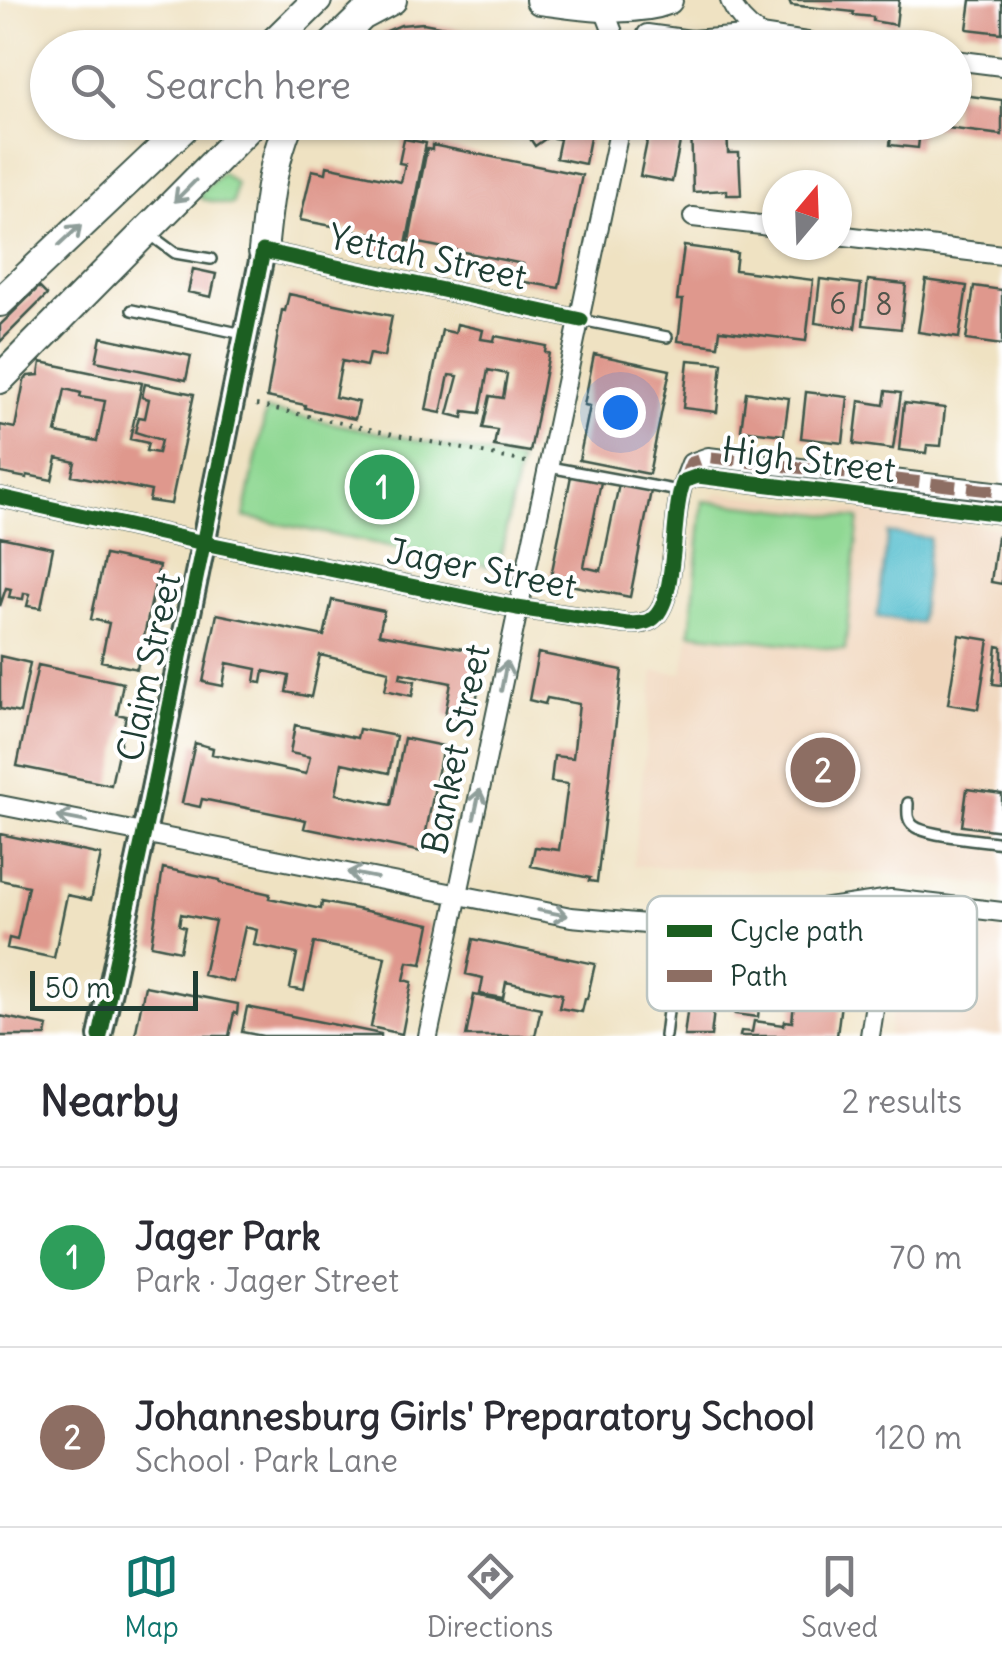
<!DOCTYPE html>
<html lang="en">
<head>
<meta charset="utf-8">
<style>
  :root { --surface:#fff; --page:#f7f7f7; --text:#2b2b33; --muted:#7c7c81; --line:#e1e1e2; --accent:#0f766e }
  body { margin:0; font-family:Delius,sans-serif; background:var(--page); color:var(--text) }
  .compass { position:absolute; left:762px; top:170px; width:90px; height:90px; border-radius:50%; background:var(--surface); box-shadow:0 2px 8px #0004; rotate:19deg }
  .scale { position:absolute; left:30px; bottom:25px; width:168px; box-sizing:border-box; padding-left:10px; border:5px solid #1f3d34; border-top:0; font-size:28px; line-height:35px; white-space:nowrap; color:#1f3d34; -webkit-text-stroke:8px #fff; paint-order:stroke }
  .you { position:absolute; left:620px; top:412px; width:35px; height:35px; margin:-25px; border:8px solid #fff; border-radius:50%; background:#1a73e8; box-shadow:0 0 0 15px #1a73e833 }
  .badge { display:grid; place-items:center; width:65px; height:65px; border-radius:50%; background:var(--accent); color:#fff; font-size:32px; font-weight:700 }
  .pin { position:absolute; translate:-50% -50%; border:5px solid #fff; box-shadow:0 2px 10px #0006 }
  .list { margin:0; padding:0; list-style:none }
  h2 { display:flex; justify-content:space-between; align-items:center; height:130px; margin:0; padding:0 40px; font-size:42px }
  h2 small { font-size:32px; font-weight:400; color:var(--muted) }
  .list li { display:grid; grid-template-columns:65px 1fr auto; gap:30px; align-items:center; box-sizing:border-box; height:180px; padding:0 40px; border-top:2px solid var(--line) }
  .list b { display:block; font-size:38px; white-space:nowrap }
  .list p { margin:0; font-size:32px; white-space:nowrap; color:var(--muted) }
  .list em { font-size:32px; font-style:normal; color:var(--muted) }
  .icon { flex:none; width:55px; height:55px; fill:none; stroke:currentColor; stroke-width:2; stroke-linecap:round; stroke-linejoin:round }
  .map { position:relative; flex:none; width:1002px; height:1036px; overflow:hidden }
  .search { position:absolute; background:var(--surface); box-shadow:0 2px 8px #0004; left:30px; right:30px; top:30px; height:110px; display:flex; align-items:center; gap:25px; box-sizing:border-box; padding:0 35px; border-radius:55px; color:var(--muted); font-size:38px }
  .sheet { height:490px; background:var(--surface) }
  nav { display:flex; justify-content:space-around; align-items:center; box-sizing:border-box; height:140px; border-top:2px solid var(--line); background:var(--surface); font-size:28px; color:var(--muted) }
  nav a { display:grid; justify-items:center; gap:5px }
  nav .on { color:var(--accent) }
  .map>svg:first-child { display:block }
  .built { fill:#f0d6bc }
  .green { fill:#8fd893; stroke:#578a64; stroke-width:2.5 }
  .water { fill:#52bdce; stroke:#387d81; stroke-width:2.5 }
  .building { fill:#df988d; fill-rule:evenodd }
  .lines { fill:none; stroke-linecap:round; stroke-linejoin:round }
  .service-casing { stroke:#3e5649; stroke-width:14 }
  .minor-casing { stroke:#3e5649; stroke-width:22 }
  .tertiary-casing { stroke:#3e5649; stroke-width:28 }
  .primary-casing { stroke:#3e5649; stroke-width:32 }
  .path { stroke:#3e5649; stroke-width:4; stroke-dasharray:2.5 8; stroke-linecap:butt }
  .service { stroke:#fff; stroke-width:9 }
  .minor { stroke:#fff; stroke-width:18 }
  .tertiary { stroke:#fff; stroke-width:22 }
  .primary { stroke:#fff; stroke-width:28 }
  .quiet { stroke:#8d6e63; stroke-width:12; stroke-dasharray:25 12; stroke-linecap:butt }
  .cycleway-casing { stroke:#fff; stroke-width:21 }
  .cycleway { stroke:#1b5e20; stroke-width:15 }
  .oneway { stroke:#8f9e9a }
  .labels { text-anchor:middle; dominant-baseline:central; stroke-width:8; stroke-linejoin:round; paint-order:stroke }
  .number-label { font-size:30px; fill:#4f544a }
  .street-label { font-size:35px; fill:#1f3d34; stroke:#fff }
  .key { fill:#fff; stroke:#bcc5c2; stroke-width:2.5 }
  .key-label { font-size:28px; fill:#1f3d34 }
</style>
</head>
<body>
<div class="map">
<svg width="1002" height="1036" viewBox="0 0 1002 1036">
  <rect width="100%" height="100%" fill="#fff"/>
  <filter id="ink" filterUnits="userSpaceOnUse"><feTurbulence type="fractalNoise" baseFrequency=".01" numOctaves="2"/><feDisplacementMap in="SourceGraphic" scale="20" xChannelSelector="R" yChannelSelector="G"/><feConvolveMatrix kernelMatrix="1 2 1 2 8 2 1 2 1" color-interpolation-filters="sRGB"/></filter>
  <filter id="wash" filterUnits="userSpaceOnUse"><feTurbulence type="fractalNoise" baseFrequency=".0048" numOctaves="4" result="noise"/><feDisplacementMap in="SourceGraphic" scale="40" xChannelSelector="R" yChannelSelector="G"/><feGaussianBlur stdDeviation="2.25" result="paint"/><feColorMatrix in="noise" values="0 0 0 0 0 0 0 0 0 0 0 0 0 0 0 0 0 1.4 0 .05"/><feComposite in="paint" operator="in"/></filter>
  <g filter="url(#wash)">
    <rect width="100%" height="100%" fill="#efe2c2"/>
    <!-- built -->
    <path class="built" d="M720,493l282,35v359l-109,-13 -260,-8 21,-195 29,2 7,-40 13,-132z
      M942,924l60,8v104h-114l10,-78z"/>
    <!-- green -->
    <path class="green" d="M222,173l14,11 -3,19 -3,2 -29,-6 -2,-5z
      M266,410l254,51 -22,107 -254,-51z
      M703,501l156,17 -14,132 -155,-17z"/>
    <!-- water -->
    <path class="water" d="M888,533l42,5 -10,85 -43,-6z"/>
    <g id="blocks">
      <!-- building -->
      <path class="building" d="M789,0h110l-3,25 -23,-4v-4l-20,-2 1,-3 -63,-7z
        M971,0h31v33l-35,-4z
        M423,23l123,23v2h-184l22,-16 17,-7z
        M954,94l48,6v35l-79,-10v-3h31z
        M389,122h39l-2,9 -37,-7z
        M458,122h29l-3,14 -27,-6z
        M516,122h77l-8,42 -29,-6 4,-19 -12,-2 -13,9 -12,-18 -3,1z
        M651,122h33l-12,60 -32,-6z
        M892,122h29l-3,26 -28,-3z
        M727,125l1,28h11l2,42h-14v-5l-34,2 -2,-66z
        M404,139l22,4 -23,117 -38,-7 5,-20 -70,-13 12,-50 14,3 1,-7 74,16 4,-18 -6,-1z
        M432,145l150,30 -23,113 -40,-7 4,-17 -114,-23 18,-92 5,1z
        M684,246l53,7 -2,17 78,10 -7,61 -86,-11 -2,16 -40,-5 5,-41h-6z
        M193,269l23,5 -5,23 -23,-5z
        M820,279l41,5 -6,44 -40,-5z
        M868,280l38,4 -5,45 -38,-4z
        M926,280l41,6 -8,52 -41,-6z
        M974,286l28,4v55l-36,-5z
        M39,287l8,8 -47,47v-17z
        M289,294l103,22 -8,41 -15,-3 -3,12 -24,-5 -7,36 24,5 -4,17 -50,-11v-3l-38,-8 15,-87 3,1z
        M457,324l26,6 -2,9 13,2 1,-5 51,10 -1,6 4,1 -19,99 -36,-6 3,-16 -14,-2 7,-32 13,2 4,-24 -19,-4 -8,43 -16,-2 -1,7 -15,-4 10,-38 -9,-1 -8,38 -15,-3 16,-80 13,3z
        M101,337l90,19 -5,24 -90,-19z
        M594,354l76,16 -21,104 -70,-14 11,-54 -6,-1z
        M688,360l34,3 -5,49 -34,-4z
        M41,362l101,21 -12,56 18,4 -2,8 12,2 3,-13 -26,-8 4,-15 6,1 4,-19 -7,-2 3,-13 49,10 -23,110 -22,-3 2,-10 -79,-16 3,-13 -18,-4 -5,22 -25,-5v3l-26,-5 -1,-48 15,3 9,-47 4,-5 11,-1zM65,389l16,4 -1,4 25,4 -8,40 -41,-8z
        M886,391l15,2 -8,56 -39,-5 5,-43 25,4z
        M746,392l43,6 -5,37 -43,-5z
        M806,392l42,5 -5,46 -42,-5z
        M904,403l41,5 -4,38 -14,-1 -1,8 -27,-3z
        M571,476l30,6 -17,85 17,4 18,-87 32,7 -21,106 -80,-16z
        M0,537l53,11 -12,60 -14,-2 3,-12 -6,-1 -1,6 -14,-2 2,-8 -5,-1 -6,18z
        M997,537l5,1v46l-11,-2z
        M105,555l54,11 -22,103 -36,-8 8,-38 -18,-4z
        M332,600l52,11 -5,23 107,19 -14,67 -27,-5 6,-32 -50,-10 -1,5 15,3 -3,15 -27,-6 4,-19 -69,-16 -9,42 -25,-5 3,-16 -25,-5 -2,12 -7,-1 2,-13 -30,-6 -4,23 -20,-4 14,-68 107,22z
        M959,635l30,5 -11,69 -30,-5z
        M997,646l5,1v38l-9,-1z
        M538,653l84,17 -25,212 -8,-1 1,-3 -59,-12 4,-19 24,3 9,-66 -17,-2 3,-26 19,2 6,-54 -32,-6 -2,6 -16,-4z
        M0,656l30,7 -10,50 -20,-4z
        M38,665l85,18 -6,31 9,2 -15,69 -94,-19z
        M295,725l62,13 2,-9 37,7 -7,37 -47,-10 -6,31 55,11 13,-67 39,8 -21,106 -118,-24 2,-8 -104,-21 -2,8 -18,-4 13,-60 18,5 -1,6 94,20 4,-17 -20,-4z
        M967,789l35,5v37l-40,-5z
        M0,834l101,21 -10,45 -24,-5 -13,63 -47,-10 2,-10 8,2 11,-54 -28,-6z
        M163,868l57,12v3l50,11 -1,4 52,11 1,-7 108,22 -8,40 -14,-2 -4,18 8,2 -10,52 -31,-7 14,-70 -71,-14 -10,48 -14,-3 7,-34 -43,-9 3,-15 -12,-3 -12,55 -30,-7 12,-54 -34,-7 -2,11 6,2 -5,24 -29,-6z
        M473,939l122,25 -8,35h-2l-3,13 -23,-4 3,-14 -56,-12 -3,16 -23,-4 3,-16 -17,-4z
        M811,957l35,5 -9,74h-97l1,-5 11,1 2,-11 30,4 1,-4 7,1 2,-19 -34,-4 -2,18 -23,-3 3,-18 -22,-3 -5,43h-27l10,-78 115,14z
        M145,986l93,18 -1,10 -3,-1 -5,23h-94z
        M474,995l67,13 -6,28h-69z
        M247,1007l134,27v2h-118l-21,-4z
        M0,1016l48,10 -2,10h-46z"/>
    </g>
  </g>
  <g filter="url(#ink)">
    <use href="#blocks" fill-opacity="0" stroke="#3e5649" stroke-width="2.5"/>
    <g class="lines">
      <!-- service casing -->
      <g class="service-casing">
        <path id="service" d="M148,233l27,20 36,6
          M132,310l111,24
          M581,320l86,17
          M549,467l130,24
          M908,803c0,8 -2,17 6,23 12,10 70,14 88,17
          M665,1036l3,-25"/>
      </g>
      <!-- minor casing -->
      <g class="minor-casing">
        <path id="minor" d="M730,0c6,16 17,26 30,35
          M603,7l16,41
          M647,34l44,6 69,-5 87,13
          M954,60l48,6
          M693,217l84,10
          M837,235l165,20
          M263,251l318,69
          M684,481l7,-18 17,-6 294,35
          M0,497l204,46 313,65 110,16c8,0 17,0 24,-4 28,-16 19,-109 33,-139l14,-5 304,38
          M0,805l571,112 107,10 57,-6 156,-22 111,13
          M428,1036l193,-914
          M870,1036l21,-137"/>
      </g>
      <!-- tertiary casing -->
      <g class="tertiary-casing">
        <path id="tertiary" d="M100,1036l44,-203 119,-582"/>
      </g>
      <!-- primary casing -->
      <g class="primary-casing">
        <path id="primary" d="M540,0c38,5 91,14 128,0
          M268,48l49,-48
          M329,48l33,-32 30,-16
          M263,251c5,-45 8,-86 26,-129
          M0,302l190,-180
          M0,379l254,-257"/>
      </g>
      <!-- path -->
      <path class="path" d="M256,405l274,58"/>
      <!-- service -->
      <use href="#service" class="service"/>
      <!-- minor -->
      <use href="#minor" class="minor"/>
      <!-- tertiary -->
      <use href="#tertiary" class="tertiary"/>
      <!-- primary -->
      <use href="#primary" class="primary"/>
      <!-- quiet -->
      <path class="quiet" d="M685,478l6,-15 17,-6 294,35"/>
      <!-- cycleway casing -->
      <g class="cycleway-casing">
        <path id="cycleway" d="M0,497l204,46 313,65 110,16c8,0 17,0 24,-4 28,-16 19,-109 33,-139l14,-5 304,38
          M100,1036l44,-203 119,-582 318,69"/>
      </g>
      <!-- cycleway -->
      <use href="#cycleway" class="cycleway"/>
    </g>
    <!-- one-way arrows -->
    <defs><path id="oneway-shaft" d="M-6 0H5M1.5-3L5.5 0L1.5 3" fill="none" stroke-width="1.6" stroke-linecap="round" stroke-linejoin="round" transform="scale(2.5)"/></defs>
    <g class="oneway">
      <use href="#oneway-shaft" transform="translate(185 191) rotate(135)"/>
      <use href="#oneway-shaft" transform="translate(70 235) rotate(-43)"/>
      <use href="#oneway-shaft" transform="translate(504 676) rotate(-79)"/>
      <use href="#oneway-shaft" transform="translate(477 804) rotate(-78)"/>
      <use href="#oneway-shaft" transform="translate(72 819) rotate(-169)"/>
      <use href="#oneway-shaft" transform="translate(362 875) rotate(-169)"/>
      <use href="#oneway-shaft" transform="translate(553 913) rotate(11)"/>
    </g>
  </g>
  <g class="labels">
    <!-- number labels -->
    <g class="number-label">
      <text x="838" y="303">6</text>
      <text x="884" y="304">8</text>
    </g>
    <!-- street labels -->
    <g class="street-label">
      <text transform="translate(428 256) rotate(12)">Yettah Street</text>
      <text transform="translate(809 459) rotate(7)">High Street</text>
      <text transform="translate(482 568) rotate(11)">Jager Street</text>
      <text transform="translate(148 667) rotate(-78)">Claim Street</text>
      <text transform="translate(455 749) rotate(-78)">Banket Street</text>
    </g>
  </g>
  <!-- legend -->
  <rect x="647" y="896" width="330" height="115" rx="15" class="key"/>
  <rect x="667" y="925" width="45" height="12" fill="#1b5e20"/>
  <rect x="667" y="970" width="45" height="12" fill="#8d6e63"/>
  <g class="key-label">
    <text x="730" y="941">Cycle path</text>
    <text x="730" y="986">Path</text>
  </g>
</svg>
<svg class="compass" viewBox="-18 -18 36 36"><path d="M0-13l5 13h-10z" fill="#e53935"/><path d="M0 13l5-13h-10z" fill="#7c7c81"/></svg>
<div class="scale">50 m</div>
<div class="you"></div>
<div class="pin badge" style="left:382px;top:487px;background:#2e9e5b">1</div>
<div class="pin badge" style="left:823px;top:770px;background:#8d6e63">2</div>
<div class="search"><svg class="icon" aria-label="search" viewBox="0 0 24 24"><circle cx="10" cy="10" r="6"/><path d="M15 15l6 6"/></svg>Search here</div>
</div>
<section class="sheet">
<h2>Nearby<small>2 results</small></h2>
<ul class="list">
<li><span class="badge" style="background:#2e9e5b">1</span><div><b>Jager Park</b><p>Park · Jager Street</p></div><em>70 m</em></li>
<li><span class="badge" style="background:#8d6e63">2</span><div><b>Johannesburg Girls' Preparatory School</b><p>School · Park Lane</p></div><em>120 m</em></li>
</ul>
</section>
<nav>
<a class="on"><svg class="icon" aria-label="map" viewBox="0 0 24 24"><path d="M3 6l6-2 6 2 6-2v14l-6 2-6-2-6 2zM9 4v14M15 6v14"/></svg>Map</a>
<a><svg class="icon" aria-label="directions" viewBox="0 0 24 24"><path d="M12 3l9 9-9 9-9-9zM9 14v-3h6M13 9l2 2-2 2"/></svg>Directions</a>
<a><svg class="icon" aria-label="saved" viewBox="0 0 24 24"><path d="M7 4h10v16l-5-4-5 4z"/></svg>Saved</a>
</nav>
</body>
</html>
